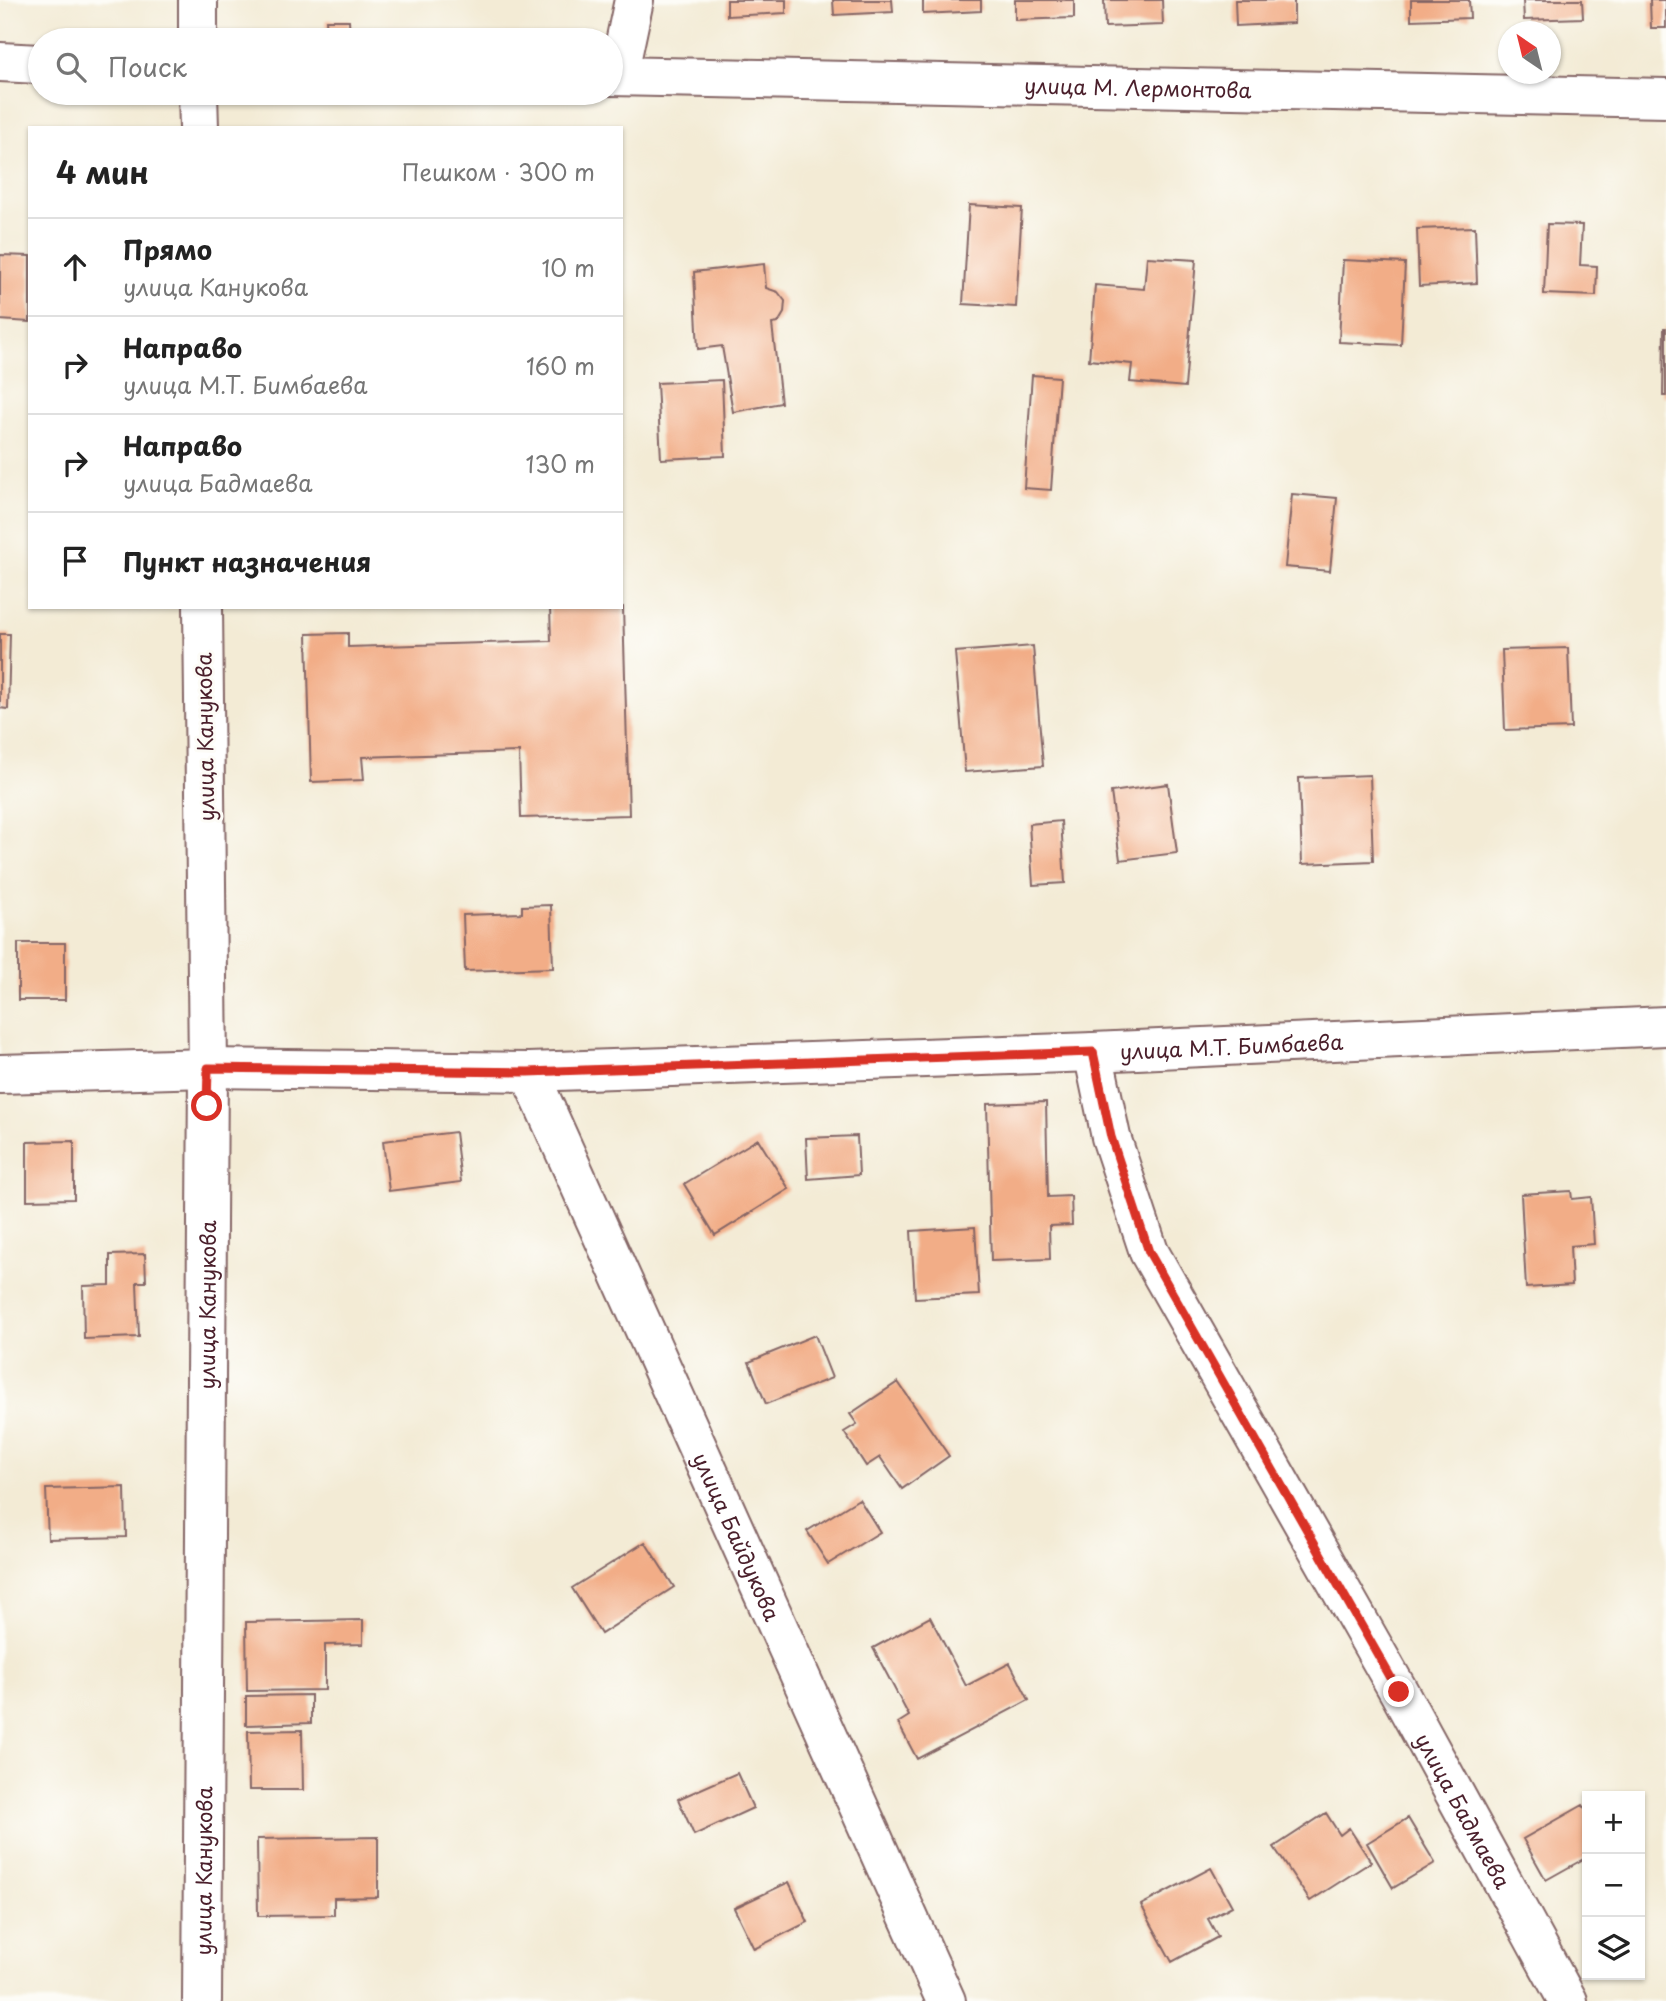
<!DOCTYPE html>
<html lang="ru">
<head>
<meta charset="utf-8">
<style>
  :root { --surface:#fff; --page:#f2f2f2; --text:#222; --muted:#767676; --line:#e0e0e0 }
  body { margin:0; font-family:"Playpen Sans",sans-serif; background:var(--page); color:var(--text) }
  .controls { position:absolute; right:21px; bottom:21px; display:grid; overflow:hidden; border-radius:0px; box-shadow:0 2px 5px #0004 }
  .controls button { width:63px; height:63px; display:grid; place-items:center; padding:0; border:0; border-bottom:2px solid var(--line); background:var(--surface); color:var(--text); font:35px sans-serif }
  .compass { position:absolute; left:1498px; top:21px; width:63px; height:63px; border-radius:50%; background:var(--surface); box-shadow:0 2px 5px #0004; rotate:325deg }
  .stop { position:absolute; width:21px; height:21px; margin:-16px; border:5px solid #d93025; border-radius:50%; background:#fff }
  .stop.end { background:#d93025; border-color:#fff; box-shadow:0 2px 7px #0008 }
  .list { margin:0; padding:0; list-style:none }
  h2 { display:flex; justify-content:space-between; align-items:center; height:91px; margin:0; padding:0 28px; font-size:30px }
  h2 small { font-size:23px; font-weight:400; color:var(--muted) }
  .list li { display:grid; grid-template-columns:46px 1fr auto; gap:21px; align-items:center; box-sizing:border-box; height:98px; padding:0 28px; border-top:2px solid var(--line) }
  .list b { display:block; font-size:26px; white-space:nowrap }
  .list p { margin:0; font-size:23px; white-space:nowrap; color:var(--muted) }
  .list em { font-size:23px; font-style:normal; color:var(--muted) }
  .icon { flex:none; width:38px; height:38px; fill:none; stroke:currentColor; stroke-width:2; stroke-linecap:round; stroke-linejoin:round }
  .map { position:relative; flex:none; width:1666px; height:2001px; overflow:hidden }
  .search { position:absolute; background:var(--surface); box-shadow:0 2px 5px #0004; left:28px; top:28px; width:595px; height:77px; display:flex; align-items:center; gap:18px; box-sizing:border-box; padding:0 24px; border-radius:38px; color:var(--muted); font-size:26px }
  .panel { position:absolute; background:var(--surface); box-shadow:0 2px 5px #0004; left:28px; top:126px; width:595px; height:483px; border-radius:0px }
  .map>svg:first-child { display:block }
  .building { fill:#f2ad87 }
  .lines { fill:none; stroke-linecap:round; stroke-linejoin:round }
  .minor-casing { stroke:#856666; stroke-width:42 }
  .major-casing { stroke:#856666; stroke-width:42 }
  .minor { stroke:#fff; stroke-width:38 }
  .major { stroke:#fff; stroke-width:38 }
  .route { stroke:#d93025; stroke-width:9 }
  .labels { text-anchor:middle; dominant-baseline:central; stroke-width:6; stroke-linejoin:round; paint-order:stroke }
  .street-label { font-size:21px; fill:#4a1f2b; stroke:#fdfcf7 }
</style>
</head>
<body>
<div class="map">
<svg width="1666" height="2001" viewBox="0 0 1666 2001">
  <rect width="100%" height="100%" fill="#fdfcf7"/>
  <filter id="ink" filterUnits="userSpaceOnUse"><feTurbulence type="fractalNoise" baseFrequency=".0143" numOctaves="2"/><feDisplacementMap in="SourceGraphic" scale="14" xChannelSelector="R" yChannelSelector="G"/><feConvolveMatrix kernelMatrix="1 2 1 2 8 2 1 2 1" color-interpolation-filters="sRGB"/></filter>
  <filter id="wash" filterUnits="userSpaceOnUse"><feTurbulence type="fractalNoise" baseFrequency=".00686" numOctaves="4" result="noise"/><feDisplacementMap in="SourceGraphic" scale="28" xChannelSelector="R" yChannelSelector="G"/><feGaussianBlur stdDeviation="1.57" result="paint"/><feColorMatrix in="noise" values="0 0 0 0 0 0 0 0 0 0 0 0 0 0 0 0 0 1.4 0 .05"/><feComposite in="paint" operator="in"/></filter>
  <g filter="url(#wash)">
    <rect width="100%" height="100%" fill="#f3ebd5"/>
    <g id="blocks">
      <!-- building -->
      <path class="building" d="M727,0h59v13l-59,3z
        M833,0h59l1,12 -59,3z
        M923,0h58v11l-58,3z
        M1015,0h59v18l-59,2z
        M1104,0h58l1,25 -58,2z
        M1235,0h59v23l-58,3z
        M1411,0h58l1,18 -59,2z
        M1523,0h59l1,18 -59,2z
        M1650,0h16v28h-15z
        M326,20h23l1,20h-22z
        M969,205l53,3 -6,99 -53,-3z
        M1547,224l35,1 -2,40 17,1 -1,30 -52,-2z
        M1475,227l2,56 -58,3 -2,-57z
        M0,255l30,1v66l-30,-2z
        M1147,257l49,3 -11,127 -55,-5 2,-18 -43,-4 6,-75 49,4z
        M1343,260l62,3 -4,82 -62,-3z
        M764,264l2,24 12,4 7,9 -1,12 -6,10 -6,1 9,79 -48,9 -11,-66 -24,3 -4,-77z
        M1664,328h2v68h-3z
        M1032,375l27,2 -8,113 -27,-2z
        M722,380l3,76 -64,3 -4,-76z
        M1292,494l45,4 -7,73 -45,-4z
        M550,607h73l6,208 -108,3 -2,-66 -157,5 2,23 -53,2 -4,-148 41,-1v14l203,-6z
        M0,634h10l-2,75 -8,-1z
        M1033,646l10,120 -78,6 -10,-120z
        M1568,648l3,80 -66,2 -3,-80z
        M1370,775l3,86 -71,3 -3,-86z
        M1168,784l9,69 -57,7 -9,-68z
        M1061,821l4,62 -32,2 -4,-61z
        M551,905l2,63 -88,3 -2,-56 59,-2v-7z
        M18,943h47v57h-47z
        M1046,1102l2,95 23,-1 1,29 -23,1 1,33 -59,2 -4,-157z
        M455,1132l6,50 -72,9 -6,-50z
        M857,1136l2,39 -51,4 -2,-41z
        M758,1139l31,50 -74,46 -31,-51z
        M74,1141v58l-47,1v-58z
        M1571,1191l1,8 19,-2 3,47 -24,2 2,39 -46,3 -5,-94z
        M975,1227l4,68 -64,3 -4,-67z
        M145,1254l1,28h-9l2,55 -55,2 -1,-53 27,-1v-30z
        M815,1335l17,43 -66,26 -17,-42z
        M898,1382l51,74 -47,33 -22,-32 -14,9 -22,-34 13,-8 -7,-10z
        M125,1487l1,50 -78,2 -2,-50z
        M859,1499l21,33 -52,32 -21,-33z
        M645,1542l29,45 -73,47 -29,-46z
        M930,1617l36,69 44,-23 19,37 -112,59 -19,-36 11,-7 -36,-68z
        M363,1620v24l-38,1v45l-78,1 -1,-69z
        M311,1695v28l-65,2v-29z
        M302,1730l1,60h-54l-1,-59z
        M737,1773l16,35 -59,27 -16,-36z
        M1583,1805l4,7v45l-41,23 -23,-41z
        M1326,1813l14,22 9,-7 22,34 -61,39 -36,-54z
        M1408,1818l27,45 -42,25 -26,-45z
        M378,1837v60l-44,1v17l-76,1 -1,-77z
        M1211,1868l21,38 -24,13 10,18 -46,25 -31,-57z
        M789,1882l19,40 -54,27 -20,-41z"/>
    </g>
  </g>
  <g filter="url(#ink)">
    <use href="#blocks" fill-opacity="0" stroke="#856666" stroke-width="2"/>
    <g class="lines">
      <!-- minor casing -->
      <g class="minor-casing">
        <g id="minor">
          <path d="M198,40v-40"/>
          <path d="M0,62l40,2"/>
          <path id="s1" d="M611,76l1055,22"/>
          <path d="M618,76l16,-76"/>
          <path d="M198,93l1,35"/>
          <path id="s2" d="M1093,1052l18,85 38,115 250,440 169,309"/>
          <path id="s3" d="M529,1072l417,929"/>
          <path id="s4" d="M202,2001l6,-933 -5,-461"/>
        </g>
      </g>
      <!-- major casing -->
      <g class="major-casing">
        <g id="major">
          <path id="s5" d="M0,1074l208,-6 321,4 564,-20 573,-26"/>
        </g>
      </g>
      <!-- minor -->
      <use href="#minor" class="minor"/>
      <!-- major -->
      <use href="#major" class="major"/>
    </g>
  </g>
  <g class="lines" filter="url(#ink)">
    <!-- route -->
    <path class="route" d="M207,1106l1,-38 320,4 565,-20 18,85 38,115 250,440"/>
  </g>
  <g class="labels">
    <!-- street labels -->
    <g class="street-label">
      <text stroke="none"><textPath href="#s1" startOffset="527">улица М. Лермонтова</textPath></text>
      <text transform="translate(204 737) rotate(-91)">улица Канукова</text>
      <text stroke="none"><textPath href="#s5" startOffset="1232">улица М.Т. Бимбаева</textPath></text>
      <text stroke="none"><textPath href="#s4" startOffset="696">улица Канукова</textPath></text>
      <text stroke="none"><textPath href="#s3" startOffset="509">улица Байдукова</textPath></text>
      <text stroke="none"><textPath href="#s2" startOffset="849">улица Бадмаева</textPath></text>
      <text stroke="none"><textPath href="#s4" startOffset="130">улица Канукова</textPath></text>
    </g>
  </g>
</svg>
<div class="controls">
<button>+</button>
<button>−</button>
<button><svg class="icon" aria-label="layers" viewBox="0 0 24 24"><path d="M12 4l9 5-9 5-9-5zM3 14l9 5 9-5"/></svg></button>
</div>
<svg class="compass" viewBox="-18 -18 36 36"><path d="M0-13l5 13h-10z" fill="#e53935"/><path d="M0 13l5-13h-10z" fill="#767676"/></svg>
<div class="stop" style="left:207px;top:1106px"></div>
<div class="stop end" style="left:1399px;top:1692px"></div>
<div class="search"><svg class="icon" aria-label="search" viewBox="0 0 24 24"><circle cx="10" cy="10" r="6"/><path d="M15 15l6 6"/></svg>Поиск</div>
<section class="panel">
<h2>4 мин<small>Пешком · 300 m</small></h2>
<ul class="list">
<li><svg class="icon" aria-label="ahead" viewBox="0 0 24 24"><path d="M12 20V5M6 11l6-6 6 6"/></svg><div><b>Прямо</b><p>улица Канукова</p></div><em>10 m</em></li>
<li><svg class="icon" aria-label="right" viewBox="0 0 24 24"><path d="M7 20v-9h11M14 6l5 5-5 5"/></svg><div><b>Направо</b><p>улица М.Т. Бимбаева</p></div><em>160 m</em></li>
<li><svg class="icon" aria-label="right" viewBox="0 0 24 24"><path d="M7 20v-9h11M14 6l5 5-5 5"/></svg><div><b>Направо</b><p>улица Бадмаева</p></div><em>130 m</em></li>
<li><svg class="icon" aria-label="arrive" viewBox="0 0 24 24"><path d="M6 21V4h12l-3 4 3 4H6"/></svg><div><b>Пункт назначения</b></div></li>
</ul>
</section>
</div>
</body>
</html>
